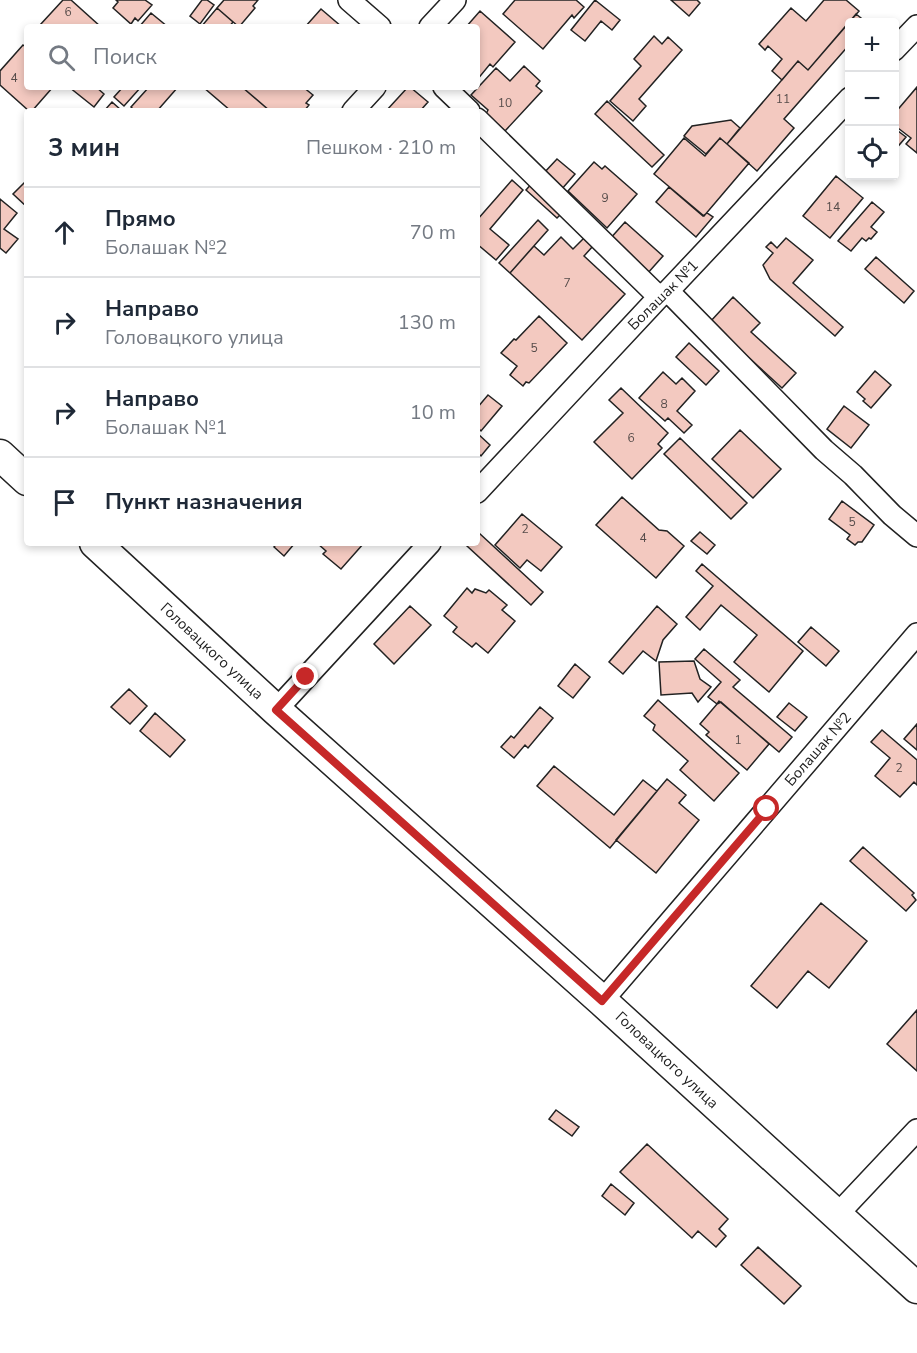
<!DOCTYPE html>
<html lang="ru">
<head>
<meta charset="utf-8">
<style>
  :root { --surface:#fff; --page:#f6f6f7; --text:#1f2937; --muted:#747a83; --line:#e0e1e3 }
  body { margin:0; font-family:"Nunito Sans",sans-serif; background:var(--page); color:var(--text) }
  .controls { position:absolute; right:18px; top:18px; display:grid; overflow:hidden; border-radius:6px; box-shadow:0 3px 9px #0003 }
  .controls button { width:54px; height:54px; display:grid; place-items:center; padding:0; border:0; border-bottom:2px solid var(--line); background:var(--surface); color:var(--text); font:30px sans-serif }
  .stop { position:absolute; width:18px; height:18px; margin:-14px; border:4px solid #c62828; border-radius:50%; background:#fff }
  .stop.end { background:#c62828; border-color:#fff; box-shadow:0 2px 6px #0008 }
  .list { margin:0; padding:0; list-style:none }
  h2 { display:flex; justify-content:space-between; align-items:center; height:78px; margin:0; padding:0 24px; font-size:26px }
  h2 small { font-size:20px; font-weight:400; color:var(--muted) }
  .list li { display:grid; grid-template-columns:39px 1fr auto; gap:18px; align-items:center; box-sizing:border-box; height:90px; padding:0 24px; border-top:2px solid var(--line) }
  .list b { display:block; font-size:22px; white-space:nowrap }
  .list p { margin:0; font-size:20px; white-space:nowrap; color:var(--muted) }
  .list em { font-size:20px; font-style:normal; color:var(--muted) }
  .icon { flex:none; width:33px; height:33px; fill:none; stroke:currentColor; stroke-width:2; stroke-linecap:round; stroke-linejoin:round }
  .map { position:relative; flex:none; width:917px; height:1353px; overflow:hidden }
  .search { position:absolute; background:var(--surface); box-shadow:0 3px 9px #0003; left:24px; top:24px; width:456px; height:66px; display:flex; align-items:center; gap:15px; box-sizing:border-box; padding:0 21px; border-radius:6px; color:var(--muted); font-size:22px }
  .panel { position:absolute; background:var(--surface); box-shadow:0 3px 9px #0003; left:24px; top:108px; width:456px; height:438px; border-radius:6px }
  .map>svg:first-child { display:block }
  .building { fill:#f3c9c0; stroke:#222; stroke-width:1.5 }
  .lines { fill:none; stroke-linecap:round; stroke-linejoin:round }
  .minor-casing { stroke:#222; stroke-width:24 }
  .secondary-casing { stroke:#222; stroke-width:33 }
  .minor { stroke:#fff; stroke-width:21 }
  .secondary { stroke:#fff; stroke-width:30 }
  .route { stroke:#c62828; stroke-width:8 }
  .labels { text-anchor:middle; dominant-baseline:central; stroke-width:4.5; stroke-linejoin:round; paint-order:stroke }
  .number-label { font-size:12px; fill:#564c4a }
  .street-label { font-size:15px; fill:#222; stroke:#fff }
</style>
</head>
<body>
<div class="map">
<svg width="917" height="1353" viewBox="0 0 917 1353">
  <rect width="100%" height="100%" fill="#fff"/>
  <!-- building -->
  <path class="building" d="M63,0h8l30,27h-59l-2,-2z
    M116,0h29l7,5 -14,16 -3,-3 -4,6 -18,-16 5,-6z
    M202,0h5l7,5 -14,19 -10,-8z
    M224,0h34l-5,6 2,2 -16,19 -22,-19z
    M515,0h61l8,7 -10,11 -2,-3 -29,34 -40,-35z
    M595,0l25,20 -8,10 -11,-9 -16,20 -14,-11z
    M671,0h26l3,3 -11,13z
    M824,0h22l13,11 -51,59 -10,-9 -16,19 -10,-9 10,-12 -14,-13 -3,4 -6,-6 32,-36 15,13z
    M217,8l16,14 -4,5h-28z
    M321,9l21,18h-37z
    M480,11l35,31 -22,25 -3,-3 -13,16v-53h-11z
    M151,13l17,14h-29z
    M856,14l10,8h-16v22l-66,75 10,9 -37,43 -30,-27 71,-83 10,9z
    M654,36l8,8 6,-7 14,13 -43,49 7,7 -13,15 -23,-20 31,-35 -7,-7z
    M23,45l4,3v39h26l-21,24h-3l-29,-26v-14z
    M524,66l16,15 -4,5 6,5 -37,40 -19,-17 2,-4 -17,-15 25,-27 14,13z
    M69,87h27l8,7 -10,13z
    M123,87h18l-17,19 -10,-9z
    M149,87h29l-21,24h-22l-4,-4z
    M203,87h39l28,24h-39z
    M242,87h61l10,8 -7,8 3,2 -5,6h-34z
    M408,87h2l18,15 -8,9h-34z
    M917,87v66l-11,-9 5,-6 -17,-13v-11z
    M607,101l57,54 -12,12 -57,-53z
    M112,102l9,8 -1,1h-16z
    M731,120l9,8 -13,16 -7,-6 -14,16 -22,-18 8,-10z
    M894,128l12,9 -12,14z
    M684,138l21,18 15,-18 29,25 -45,53 -50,-42z
    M557,159l18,15 -14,16 -18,-16z
    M594,162l8,7 3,-3 32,28 -30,34 -39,-37z
    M836,176l27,22 -33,40 -27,-22z
    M27,180v27l-14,-13z
    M512,180l11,10 -33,39 19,16 -13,15 -19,-16v-24z
    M533,182l31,29 -7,7 -31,-28z
    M669,187l34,29 4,-3 6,4 -17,20 -40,-35z
    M0,199l17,14 -13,16 14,10 -12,14 -6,-5z
    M872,202l12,10 -13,15 6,5 -6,7 -2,-1 -3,3 -4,-3 -11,13 -13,-10z
    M538,220l10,10 -38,43 -11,-10z
    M625,222l38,34 -16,18 -38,-34z
    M561,237l12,12 11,-11 9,8 -9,10 41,38 -43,46 -72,-67 24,-27 10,9z
    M786,238l27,22 -20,23 50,44 -8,9 -65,-57 -7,-14 10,-12 -7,-6 5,-5 6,6z
    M876,257l38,34 -10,12 -39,-34z
    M733,297l27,26 -9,9 45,41 -14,15 -72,-66z
    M539,316l28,27 -38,40 -3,-1 -3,4 -13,-11 7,-9 -16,-13 13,-14 2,1z
    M689,343l30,28 -13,14 -30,-28z
    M875,371l16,14 -20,23 -8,-7 2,-2 -8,-7z
    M663,372l13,12 6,-6 13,13 -18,20 15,14 -8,8 -16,-15 -3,3 -26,-23z
    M621,388l47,45 -10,11 4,4 -30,31 -38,-37 29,-29 -14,-13z
    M488,395l14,11 -21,25 -4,-4v-19z
    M844,406l25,19 -18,23 -24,-19z
    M740,430l41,39 -28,29 -41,-39z
    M477,433l13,12 -9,11 -4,-4z
    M680,438l67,65 -16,16 -67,-65z
    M622,497l37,33 8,1 17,15 -28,32 -60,-53z
    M842,501l32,24 -12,17h-4l-3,3 -8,-6 3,-4 -21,-16z
    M522,514l40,33 -21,24 -14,-11 -7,8 -25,-23z
    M700,532l15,13 -8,9 -16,-13z
    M479,533l64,59 -12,13 -64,-59 3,-3h7z
    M277,543h18l-11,13 -10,-9z
    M317,543h47l-23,26 -18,-15 3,-3z
    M702,564l101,87 -34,41 -35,-30 23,-27 -36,-30 -21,25 -14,-13 27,-31 -17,-15z
    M467,588l5,5 3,-4 11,4 3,-3 18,15 -5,5 13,11 -27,32 -12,-10 -4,4 -19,-15 4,-5 -13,-11z
    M410,606l21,19 -37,39 -20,-20z
    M657,606l20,18 -14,16 -7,21 -13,-10 -20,23 -14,-12z
    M811,627l28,24 -13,15 -28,-24z
    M704,649l36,31 -7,7 59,50 -13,15 -60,-51 -2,3 -9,-7 13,-15 -26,-23z
    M694,661l6,18 11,8 -13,15 -6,-9 -31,2 -2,-33z
    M575,664l15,13 -17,21 -15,-12z
    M129,689l18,17 -17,18 -19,-17z
    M658,700l81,73 -25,28 -34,-31 8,-9 -35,-31 2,-5 -11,-9z
    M721,702l48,42 -22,26 -41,-35 3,-3 -9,-8 17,-20z
    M789,703l18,14 -12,14 -18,-14z
    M540,707l13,11 -25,30 -3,-3 -11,13 -13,-11 10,-11 3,2z
    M155,713l30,27 -15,17 -30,-26z
    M917,724v26l-13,-11z
    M882,730l35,30v25l-3,-3 -14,15 -25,-21 15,-18 -19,-16z
    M554,766l60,49 29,-35 14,11 -47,57 -73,-62z
    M667,779l19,16 -7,8 20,17 -43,53 -40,-33z
    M863,847l51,46 -2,2 4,5 -10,11 -56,-50z
    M821,903l46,38 -38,47 -21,-17 -31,37 -26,-22z
    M917,1010v61l-30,-27z
    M556,1110l23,17 -7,9 -23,-17z
    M647,1144l81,75 -9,10 7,7 -10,11 -18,-16 -6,7 -72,-66z
    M611,1184l23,19 -9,12 -23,-19z
    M758,1247l43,39 -17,18 -43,-39z"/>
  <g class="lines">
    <!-- minor casing -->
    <g class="minor-casing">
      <path id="minor" d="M349,0l31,27
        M430,27l25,-27
        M894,50l23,-24
        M444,87l25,24
        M353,111l22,-24
        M477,119l182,178
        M668,291l156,159 29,25 39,40 25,21
        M477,492l182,-195 9,-6 182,-193
        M276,710l154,-167
        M602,1001l315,-367
        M836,1216l81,-86"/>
    </g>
    <!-- secondary casing -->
    <g class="secondary-casing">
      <path id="secondary" d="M0,455l27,25
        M95,543l181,167 326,291 315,287"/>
    </g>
    <!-- minor -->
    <use href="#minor" class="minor"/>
    <!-- secondary -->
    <use href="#secondary" class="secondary"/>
  </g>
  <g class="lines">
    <!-- route -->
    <path class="route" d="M306,677l-30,33 326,291 165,-192"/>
  </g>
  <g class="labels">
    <!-- number labels -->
    <g class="number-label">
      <text x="68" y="12">6</text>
      <text x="14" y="78">4</text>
      <text x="783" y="99">11</text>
      <text x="505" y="103">10</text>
      <text x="605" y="198">9</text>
      <text x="833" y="207">14</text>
      <text x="567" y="283">7</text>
      <text x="534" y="348">5</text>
      <text x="664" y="404">8</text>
      <text x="631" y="438">6</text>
      <text x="852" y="522">5</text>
      <text x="525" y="529">2</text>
      <text x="643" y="538">4</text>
      <text x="738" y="740">1</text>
      <text x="899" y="768">2</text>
    </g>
    <!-- street labels -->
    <g class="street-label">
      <text transform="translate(663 295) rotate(-45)">Болашак №1</text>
      <text transform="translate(212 651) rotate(43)">Головацкого улица</text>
      <text transform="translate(818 749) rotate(-49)">Болашак №2</text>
      <text transform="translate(667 1060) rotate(43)">Головацкого улица</text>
    </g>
  </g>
</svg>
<div class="controls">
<button>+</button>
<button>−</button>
<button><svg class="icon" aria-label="locate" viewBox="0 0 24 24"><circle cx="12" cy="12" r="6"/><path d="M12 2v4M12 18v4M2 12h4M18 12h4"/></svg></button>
</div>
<div class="stop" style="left:767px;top:809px"></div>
<div class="stop end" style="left:306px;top:677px"></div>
<div class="search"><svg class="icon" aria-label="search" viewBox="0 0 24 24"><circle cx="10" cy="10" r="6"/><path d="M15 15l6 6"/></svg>Поиск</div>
<section class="panel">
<h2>3 мин<small>Пешком · 210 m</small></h2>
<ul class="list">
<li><svg class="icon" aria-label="ahead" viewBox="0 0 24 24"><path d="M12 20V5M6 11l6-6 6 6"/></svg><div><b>Прямо</b><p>Болашак №2</p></div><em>70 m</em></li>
<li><svg class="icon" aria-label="right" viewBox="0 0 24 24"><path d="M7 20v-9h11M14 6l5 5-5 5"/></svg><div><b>Направо</b><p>Головацкого улица</p></div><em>130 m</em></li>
<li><svg class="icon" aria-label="right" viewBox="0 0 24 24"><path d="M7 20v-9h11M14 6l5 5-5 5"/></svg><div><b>Направо</b><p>Болашак №1</p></div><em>10 m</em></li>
<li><svg class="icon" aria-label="arrive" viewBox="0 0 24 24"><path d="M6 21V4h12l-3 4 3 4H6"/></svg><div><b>Пункт назначения</b></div></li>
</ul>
</section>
</div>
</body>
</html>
